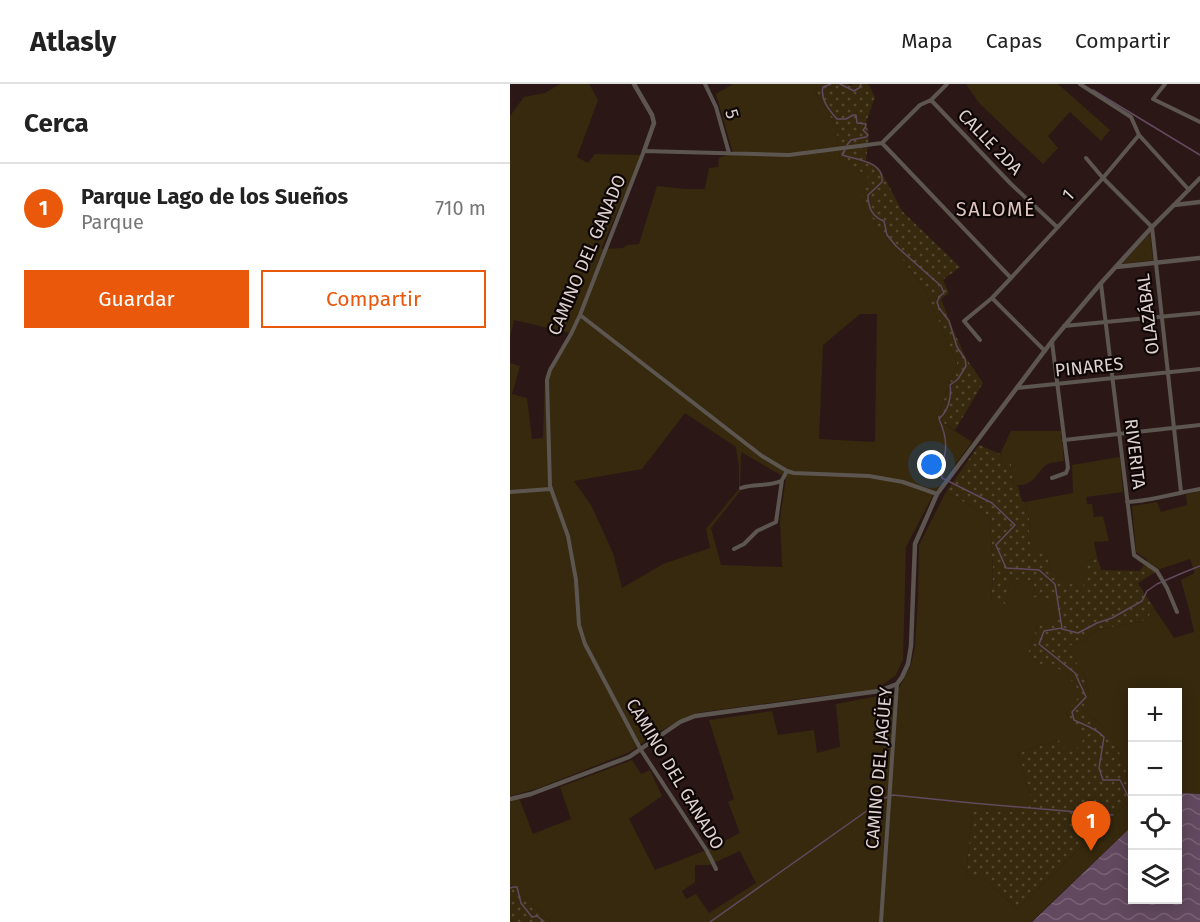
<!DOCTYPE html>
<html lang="es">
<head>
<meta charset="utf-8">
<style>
  :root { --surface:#fff; --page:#f6f6f6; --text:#222; --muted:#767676; --line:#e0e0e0; --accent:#ea580c }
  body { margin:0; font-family:"Fira Sans",sans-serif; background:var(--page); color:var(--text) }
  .controls { position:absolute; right:18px; bottom:18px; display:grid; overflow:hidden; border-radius:0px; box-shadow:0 3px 15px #0003 }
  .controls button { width:54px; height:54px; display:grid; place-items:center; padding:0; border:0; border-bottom:2px solid var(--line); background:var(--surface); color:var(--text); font:30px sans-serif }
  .you { position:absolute; left:422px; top:381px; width:21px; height:21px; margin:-15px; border:4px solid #fff; border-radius:50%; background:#1a73e8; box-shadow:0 0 0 9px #1a73e833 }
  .badge { display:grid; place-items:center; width:39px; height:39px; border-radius:50%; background:var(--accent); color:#fff; font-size:20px; font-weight:700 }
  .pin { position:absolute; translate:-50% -50px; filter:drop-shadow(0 2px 3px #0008) }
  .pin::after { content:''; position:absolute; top:32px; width:21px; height:18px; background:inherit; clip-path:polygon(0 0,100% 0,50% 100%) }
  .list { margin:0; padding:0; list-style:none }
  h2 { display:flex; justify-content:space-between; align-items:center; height:78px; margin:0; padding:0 24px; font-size:26px }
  h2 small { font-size:20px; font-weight:400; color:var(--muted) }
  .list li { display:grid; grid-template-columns:39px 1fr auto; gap:18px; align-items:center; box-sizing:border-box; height:90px; padding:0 24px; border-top:2px solid var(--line) }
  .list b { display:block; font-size:22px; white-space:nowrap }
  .list p { margin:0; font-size:20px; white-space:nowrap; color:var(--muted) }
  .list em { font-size:20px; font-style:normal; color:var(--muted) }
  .actions { display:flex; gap:12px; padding:18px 24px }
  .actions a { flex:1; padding:14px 0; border:2px solid var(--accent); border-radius:0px; text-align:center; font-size:21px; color:var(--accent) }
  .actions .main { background:var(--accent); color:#fff }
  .icon { flex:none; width:33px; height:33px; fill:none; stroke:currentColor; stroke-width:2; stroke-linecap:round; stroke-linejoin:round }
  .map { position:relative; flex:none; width:690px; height:838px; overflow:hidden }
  header { display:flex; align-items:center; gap:36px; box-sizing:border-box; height:84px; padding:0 30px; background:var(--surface); border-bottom:2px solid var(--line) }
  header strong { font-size:28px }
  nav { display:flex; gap:33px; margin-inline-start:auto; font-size:21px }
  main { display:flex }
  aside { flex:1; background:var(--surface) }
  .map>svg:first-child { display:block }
  .grass { fill:url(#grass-dots) }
  .green { fill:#36290e; fill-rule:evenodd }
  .water { fill:url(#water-waves) }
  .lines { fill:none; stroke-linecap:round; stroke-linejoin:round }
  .stream { stroke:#62495f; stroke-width:1.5 }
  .minor { stroke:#5d554f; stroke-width:4 }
  .tertiary { stroke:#5d554f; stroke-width:4.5 }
  .labels { text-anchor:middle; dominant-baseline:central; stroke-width:4.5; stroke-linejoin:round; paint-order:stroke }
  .street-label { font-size:18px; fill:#ded0cf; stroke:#0d0605 }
  .neighbourhood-label { font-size:20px; letter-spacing:1.5px; fill:#dfc5c1; stroke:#0d0605 }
</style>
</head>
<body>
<header>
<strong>Atlasly</strong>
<nav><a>Mapa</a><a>Capas</a><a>Compartir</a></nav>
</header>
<main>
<aside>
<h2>Cerca<small></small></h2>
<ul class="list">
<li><span class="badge">1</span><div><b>Parque Lago de los Sueños</b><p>Parque</p></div><em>710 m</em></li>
</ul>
<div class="actions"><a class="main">Guardar</a><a>Compartir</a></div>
</aside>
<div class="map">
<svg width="690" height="838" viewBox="0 0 690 838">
  <defs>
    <pattern id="grass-dots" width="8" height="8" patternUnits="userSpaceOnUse" patternTransform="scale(1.5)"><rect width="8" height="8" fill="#36290e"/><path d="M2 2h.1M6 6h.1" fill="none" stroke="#534730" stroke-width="1.8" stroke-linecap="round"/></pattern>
    <pattern id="water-waves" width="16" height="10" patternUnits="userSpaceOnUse" patternTransform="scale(1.5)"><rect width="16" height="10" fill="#62495f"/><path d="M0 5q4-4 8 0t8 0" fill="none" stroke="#786275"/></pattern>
  </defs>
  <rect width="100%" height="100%" fill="#2b1816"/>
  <!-- grass -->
  <path class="grass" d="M316,0h20l5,2 2,-2h15l7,13 -9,25 3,13 -3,26 14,8 22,42 58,56 -17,13 6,13 -8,6 12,30 13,29 17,25 -28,47 -18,-11 20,-56 -32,-73 -65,-88 -20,-42 -4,-34 -22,-36z
    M469,361l21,9 2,9h9l3,22 4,1 4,16h3l6,24 -2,5 17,19 4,17 38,-6 9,-4 4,13 39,1 7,-11 13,9 -22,14 16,25 -7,11 -7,3 -44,8 -10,9 -18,8 17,29 4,19 -6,15c8,7 18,14 25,22 14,18 20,44 24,66l-115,111 -34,-32h-17l6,-65 58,-17 -12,-42 40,-13 13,-17 -26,-55 -17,-15 10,-28 -6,-28 -21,-17 -7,28 -13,-7 2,-28 -3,-56 -44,-25z
    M0,801l41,37h-41z"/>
  <!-- green -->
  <path class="green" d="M50,0h29l9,16 -21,57 11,6 7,-9 47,1 -41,94 22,-1 4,-3 12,-1 18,-58 27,3h21l4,-21 9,-1 1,-9 14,-5 -17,-59 17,-10h93l-12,6 22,36 4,33 28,17 -8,26 65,88 32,73 -20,56 35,23 -39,53 -27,52 -3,112 -7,16 -20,15 -55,6 -125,17 -40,20 -26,19 -91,36 -29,8v-433l10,3 -8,28 15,4 5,41 11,-1 2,-62 25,-43 -56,-13 -4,18v-222l14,-19 21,-4zM350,230h17l-2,128 -56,-3 4,-94zM175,329l51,34 3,20v22l-33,40 4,19 -47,16 -41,24 -9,-35 -22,-48 -17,-24 68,-12zM231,368l45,26 -6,41 2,48 -61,-2 -10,-37 29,-37z
    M456,0h92l52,46 -9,11 -31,-29 -22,24 10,12 -15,16 -63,-60z
    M640,149l3,27 -32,4z
    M501,347h50l3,30c-5,1 -12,1 -16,3 -13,8 -12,23 -34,21l-3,-21 -9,-1 -2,-9z
    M610,373l3,35 -37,5 1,7h5l2,13 9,-1 6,25 -15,1 3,15 -9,4 -5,27 -21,-7 -12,-14 -4,-16 -15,-1 -2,-19 2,-5 -6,-24 48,-9 -1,-28z
    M690,407v303l-22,-1v-101h-46v104c-6,-22 -9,-44 -24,-63 -6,-9 -17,-16 -26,-23l7,-15 -4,-19 -18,-29 19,-8 10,-9 44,-8 7,-3 7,-11 20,30 20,-6 -5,-23 -8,-29 14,-7 -5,-14 -30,10 -24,-17 -4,-46 25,-4 4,10 26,-7 -1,-11z
    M436,408l44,25 3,56 -2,28 13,6 7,-28 23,2 -1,16 21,2 1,24 -17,2 -10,28 17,15 6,-3 14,7 12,16 3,7 -14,18 5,10 14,10 -4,13 -13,6 -10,-12 -40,13 12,42 -2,17h-56l-6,65h17l34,32 115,-111v28l-101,96h-480l-41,-37v-84l9,-3 14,36 38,-15 -11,-32 72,-27 9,14 9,-4 12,26 -33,23 26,51 54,-21 31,-16 -12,-31 6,-3 -25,-79 63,-9 6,24 36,-5 3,23 23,-6 -4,-43 52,-10 10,-4 13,-25 4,-18 3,-47 1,-55zM230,767l16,32 -47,30 -13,-19 -10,5 -4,-8 13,-9v-17h14z"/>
  <!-- water -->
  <path class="water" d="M668,709l22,1v128h-168l100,-96v74h46z"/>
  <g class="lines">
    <!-- stream -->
    <path class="stream" d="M321,0l-8,3c-3,12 6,23 14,32h9l7,-4h3l1,8 9,1 -1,4 -2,2 5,5 -2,2 -15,3 -4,5
      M330,0l14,7 5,-3 2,-4
      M583,6l107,65
      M335,66l-3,5c15,5 42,6 40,27l-14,13c0,12 4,22 16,26l3,14 9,11 45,40 3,7 -4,3 -3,6 2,6 10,13 8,26 8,12 1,7 -8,13 -8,6c2,12 -2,26 -11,34 6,13 9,25 5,39 -2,10 -4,9 -2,20l50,25 23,22 -19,20 10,23 33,2 16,14 7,44 -18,3 -5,13 36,29 11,24 -14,15 2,8c12,6 20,7 30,17l-5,31 4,12h17l10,20
      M552,545l16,4 19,-10 15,-5 30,-17 5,-10 10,-7 23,-10 20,-8
      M0,804l4,-1h3l4,16 11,14 5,-1 5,4 -1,2
      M200,838l175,-124 8,-3 79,8 141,12"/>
    <!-- minor -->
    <path class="minor" d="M195,0l11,23 13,46
      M570,0l51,33 8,18 50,55
      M655,0l-12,15 47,23
      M421,16l79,83 47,44
      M372,59l129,135
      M576,74l17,20 49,49 29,265
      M664,121l26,-27
      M591,200l33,271 23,16 10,17 10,24
      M482,214l53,53
      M70,231l182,141 25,15 7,2 75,3 34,6 34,12
      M554,242l136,-13
      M470,256l-16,-19 28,-23 19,-20 92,-100 36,-43
      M542,258l16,126 -2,5 -14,5
      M507,304l183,-19
      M554,356l136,-15
      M231,404c13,-5 27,-1 40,-7
      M0,408l40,-3
      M617,418c26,-1 48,-9 73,-13
      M224,465l10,-5 13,-13 19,-9 6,-42 5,-9
      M206,785l-9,-18 -66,-101 -56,-106 -6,-19 -3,-45 -8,-44 -18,-50 -3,-106 3,-10 21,-36 9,-19 64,-164 145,4 93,-12 38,-38 11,-5 16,-16
      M371,838l16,-238"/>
    <!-- tertiary -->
    <path class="tertiary" d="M124,0l18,31 2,8 -10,28
      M606,183l84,-9
      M0,715l21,-5 98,-37 51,-35 15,-6 184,-25 18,-7 5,-7 6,-13 3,-18 4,-102 22,-50 115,-153 49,-58 51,-56 22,-22 26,-3"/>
  </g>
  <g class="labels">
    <!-- street labels -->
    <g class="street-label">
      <text transform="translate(222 30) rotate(74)">5</text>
      <text transform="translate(480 58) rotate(46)">CALLE 2DA</text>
      <text transform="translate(558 111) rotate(-47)">1</text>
      <text transform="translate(77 171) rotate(-67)">CAMINO DEL GANADO</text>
      <text transform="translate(638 230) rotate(-97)">OLAZÁBAL</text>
      <text transform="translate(579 283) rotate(-6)">PINARES</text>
      <text transform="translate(625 370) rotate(83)">RIVERITA</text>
      <text transform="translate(369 684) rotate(-85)">CAMINO DEL JAGÜEY</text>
      <text transform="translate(165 690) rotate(59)">CAMINO DEL GANADO</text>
    </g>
    <!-- neighbourhood labels -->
    <g class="neighbourhood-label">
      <text x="486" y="125">SALOMÉ</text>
    </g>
  </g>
</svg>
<div class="controls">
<button>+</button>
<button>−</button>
<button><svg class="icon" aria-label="locate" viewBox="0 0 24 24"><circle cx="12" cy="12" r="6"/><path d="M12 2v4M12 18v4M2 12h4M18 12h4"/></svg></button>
<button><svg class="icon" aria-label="layers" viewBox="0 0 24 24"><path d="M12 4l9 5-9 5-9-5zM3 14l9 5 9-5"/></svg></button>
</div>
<div class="you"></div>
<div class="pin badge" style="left:581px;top:767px">1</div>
</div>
</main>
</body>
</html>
